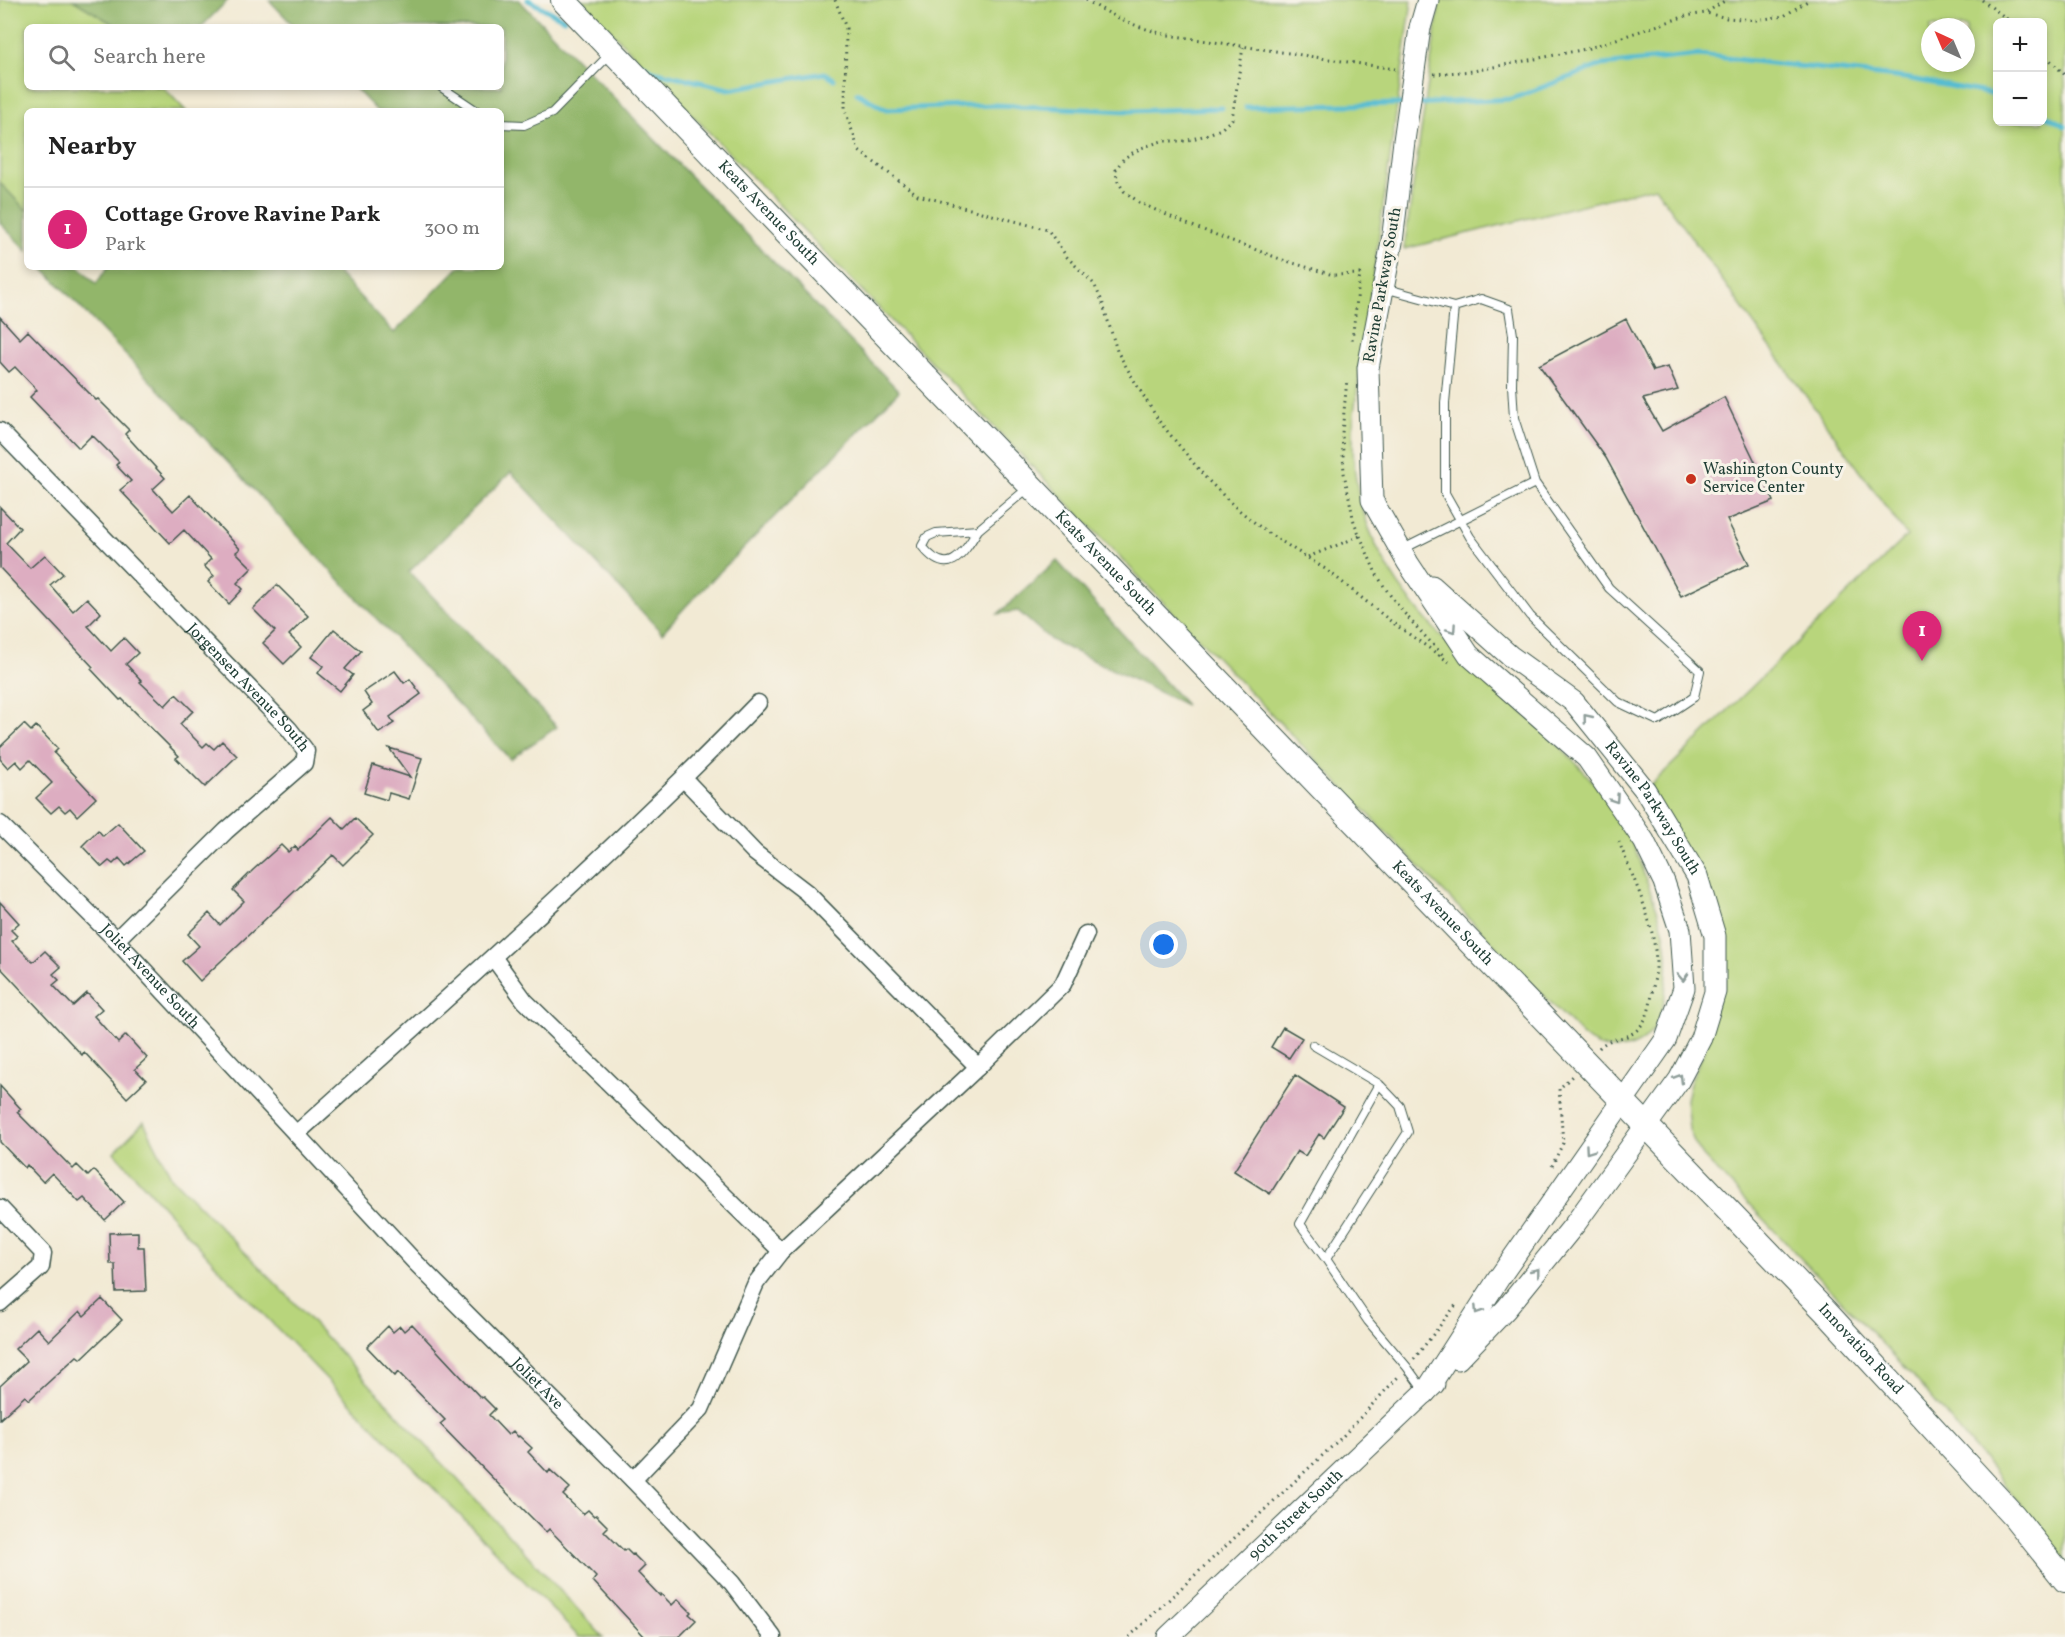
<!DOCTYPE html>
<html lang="en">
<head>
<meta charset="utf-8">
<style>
  :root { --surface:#fff; --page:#f6f6f6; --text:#222; --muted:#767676; --line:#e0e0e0; --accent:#db2777 }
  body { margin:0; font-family:Vollkorn,serif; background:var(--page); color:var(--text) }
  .controls { position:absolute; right:18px; top:18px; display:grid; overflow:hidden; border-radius:9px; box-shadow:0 3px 9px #0003 }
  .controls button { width:54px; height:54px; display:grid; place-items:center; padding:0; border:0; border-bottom:2px solid var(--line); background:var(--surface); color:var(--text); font:30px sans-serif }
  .compass { position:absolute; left:1921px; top:18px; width:54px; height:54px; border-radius:50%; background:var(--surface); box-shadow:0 3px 9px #0003; rotate:316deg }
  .you { position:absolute; left:1164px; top:945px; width:21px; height:21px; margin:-15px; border:4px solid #fff; border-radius:50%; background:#1a73e8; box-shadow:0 0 0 9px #1a73e833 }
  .badge { display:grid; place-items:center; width:39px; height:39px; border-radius:50%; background:var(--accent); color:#fff; font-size:20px; font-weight:700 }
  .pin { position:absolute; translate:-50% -50px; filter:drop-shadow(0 2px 3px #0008) }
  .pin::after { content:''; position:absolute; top:32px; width:21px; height:18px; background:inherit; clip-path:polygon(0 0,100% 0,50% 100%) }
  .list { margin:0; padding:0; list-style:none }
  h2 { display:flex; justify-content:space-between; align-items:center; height:78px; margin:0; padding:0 24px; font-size:26px }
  h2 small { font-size:20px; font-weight:400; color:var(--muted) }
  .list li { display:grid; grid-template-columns:39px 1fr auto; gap:18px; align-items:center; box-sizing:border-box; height:84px; padding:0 24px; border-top:2px solid var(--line) }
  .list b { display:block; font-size:22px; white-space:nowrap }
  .list p { margin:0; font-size:20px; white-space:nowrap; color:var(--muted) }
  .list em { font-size:20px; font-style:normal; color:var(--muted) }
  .icon { flex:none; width:33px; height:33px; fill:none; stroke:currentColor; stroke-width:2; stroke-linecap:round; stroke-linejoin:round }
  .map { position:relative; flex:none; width:2065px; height:1637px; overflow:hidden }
  .search { position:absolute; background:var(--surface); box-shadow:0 3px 9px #0003; left:24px; top:24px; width:480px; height:66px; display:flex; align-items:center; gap:15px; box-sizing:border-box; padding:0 21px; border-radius:9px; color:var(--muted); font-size:22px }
  .panel { position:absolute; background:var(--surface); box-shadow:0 3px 9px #0003; left:24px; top:108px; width:480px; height:162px; border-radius:9px }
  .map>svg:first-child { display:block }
  .green { fill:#b8d57b; stroke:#6c8958; stroke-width:1.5; fill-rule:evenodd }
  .forest { fill:#92b66b; stroke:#587a50; stroke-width:1.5 }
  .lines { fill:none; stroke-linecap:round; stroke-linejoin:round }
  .stream { stroke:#54bcd2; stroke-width:5 }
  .building { fill:#ddadc1 }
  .service-casing { stroke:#3f574c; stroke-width:10 }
  .minor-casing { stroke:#3f574c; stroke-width:19 }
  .tertiary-casing { stroke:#3f574c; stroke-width:23 }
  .secondary-casing { stroke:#3f574c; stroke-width:26 }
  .path { stroke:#3f574c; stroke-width:3; stroke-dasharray:1.5 4.5; stroke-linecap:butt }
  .service { stroke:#fff; stroke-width:8 }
  .minor { stroke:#fff; stroke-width:16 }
  .tertiary { stroke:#fff; stroke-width:21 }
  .secondary { stroke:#fff; stroke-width:24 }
  .tertiary-bridge-casing { stroke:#3f574c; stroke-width:23; stroke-linecap:butt }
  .tertiary-bridge { stroke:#fff; stroke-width:21 }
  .oneway { stroke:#8f9e9a }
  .poi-dot { fill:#c8321e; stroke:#f7f3e8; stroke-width:2 }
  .labels { text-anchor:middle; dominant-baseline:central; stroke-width:6; stroke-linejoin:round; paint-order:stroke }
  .street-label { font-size:16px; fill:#1f3d34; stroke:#f7f3e8 }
  .poi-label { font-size:16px; fill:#1f3d34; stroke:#f7f3e8; text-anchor:start }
</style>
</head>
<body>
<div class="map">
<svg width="2065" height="1637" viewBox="0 0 2065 1637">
  <rect width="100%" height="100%" fill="#f7f3e8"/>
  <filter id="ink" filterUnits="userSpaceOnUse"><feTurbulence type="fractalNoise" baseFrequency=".0167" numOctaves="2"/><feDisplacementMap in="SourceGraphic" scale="12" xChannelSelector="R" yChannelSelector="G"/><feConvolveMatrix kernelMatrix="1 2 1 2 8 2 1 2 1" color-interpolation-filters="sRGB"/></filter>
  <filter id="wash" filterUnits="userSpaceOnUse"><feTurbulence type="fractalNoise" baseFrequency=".008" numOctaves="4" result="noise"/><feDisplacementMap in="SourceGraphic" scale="24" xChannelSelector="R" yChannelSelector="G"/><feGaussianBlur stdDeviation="1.35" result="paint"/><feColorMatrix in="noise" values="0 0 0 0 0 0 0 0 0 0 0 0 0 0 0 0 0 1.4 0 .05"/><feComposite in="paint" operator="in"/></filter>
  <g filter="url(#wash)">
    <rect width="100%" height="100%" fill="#f2ead4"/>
    <!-- green -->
    <path class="green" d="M0,0h73l45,27h-91v60h136l23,24h-159v100l-27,-28z
      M581,0h831l-58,413c-13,151 87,226 188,316 22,21 43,42 62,66 6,7 13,13 17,21 11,20 17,43 25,64 12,30 23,58 21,91 -1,19 -3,42 -13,57 -17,26 -50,27 -71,8z
      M1440,0h625v1563l-68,-88 -84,-99 -210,-220 -9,-14 -5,-13 -3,-30 5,-19 13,-28 19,-83 -73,-183 257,-250 -252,-349 -251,62zM1998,22h44v100h-44zM1930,27h36v36h-36z
      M144,1122l28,56 117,119 314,340h-24l-355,-363 -110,-122z"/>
    <!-- forest -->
    <path class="forest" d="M73,0h155l-27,27h-83z
      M269,0h250l380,391 -212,214 -25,28 -151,-161 -102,100 148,155 -47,32 -468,-492h38l16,17 12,-17h224l62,66 65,-66h42v-156h-124l-23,-24h147v-60h-206z
      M0,183l27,28v40l-27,-28z
      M1057,561l129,144 -135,-65 -33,-29 -20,3z"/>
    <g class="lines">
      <!-- stream -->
      <path class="stream" d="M528,0l36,19
        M643,65l10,6 76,18 96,-16 9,6
        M857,93l28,16 111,-4 133,6 93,-3
        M1413,104l98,-5 91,-34 97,-10 206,23 93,17
        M1246,107l158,-3
        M2042,113l23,13"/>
    </g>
    <g id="blocks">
      <!-- building -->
      <path class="building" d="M0,317l20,22 8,-8 68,69 2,-1 31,31 -4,4 40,44 -12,11 20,22 17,-16 50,54 -4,3 16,16 -15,15 6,6 -14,15 -21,-22 6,-6 -10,-10 7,-7 -27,-29 -14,13 -50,-53 11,-9 -15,-16 3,-3 -27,-27 -13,13 -49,-51 7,-7 -22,-23 -6,5 -9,-10z
        M1626,319l27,52 15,-4 10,23 -35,9 19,32 62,-34 50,104 -47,19 22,44 -68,32 -75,-138 -67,-93z
        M0,507l20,21 -14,15 24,25 15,-13 18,19 -13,11 23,26 14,-13 14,15 -13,13 23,25 13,-13 14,15 -12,11 16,17 -2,1 25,24 11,-12 17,17 -13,13 23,23 4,-4 7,6 8,-8 15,15 -32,31 -29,-29 3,-2 -57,-57 -2,1 -29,-31 2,-2 -93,-99z
        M277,585l31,31 -19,19 12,12 -17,17 -21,-21 12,-12 -22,-22z
        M334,629l27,22 -16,18 8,6 -13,16 -22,-18 5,-7 -12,-9z
        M395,671l9,12 6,-4 11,15 -31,23 4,6 -15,10 -16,-22 9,-7 -8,-12z
        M24,724l7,7 5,-5 22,23 -4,4 42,45 -19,18 -7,-8 -5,4 -6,-6 -8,7 -15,-15 16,-15 -22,-23 -8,8 -6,-7 -8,7 -8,-9v-12z
        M389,748l33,10 -13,41 -20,-6 -2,7 -23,-7 9,-28 37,12z
        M332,817l12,12 11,-11 18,17 -30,30 -10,-10 -133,126 -18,-20 17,-15 -11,-12 21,-21 11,12 24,-24 -11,-11 20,-20 28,-25 7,7 7,-6 3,4z
        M118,823l26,28 -18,15 -7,-8 -6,6 -4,-3 -7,6 -20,-21 16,-16 5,6z
        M0,902l19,21 -8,7 6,6 -5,5 21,21 12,-11 16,16 -8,7 6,6 -6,5 20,21 14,-13 15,16 -8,7 24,27 8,-8 21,23 -12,11 11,11 -19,18 -43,-46 -2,3 -82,-88z
        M1283,1027l19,11 -13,20 -18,-11z
        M1295,1075l49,32 -20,31 -5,-4 -14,22 -8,-5 -27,43 -36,-23z
        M0,1086l21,23 -4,3 56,57 4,-4 11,11 6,-6 30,32 -19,18 -21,-22 -5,4 -27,-29 -9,9 -16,-17 -2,3 -25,-26z
        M138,1232v15h6l2,44 -30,1 -1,-28h-5l-1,-31z
        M102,1299l20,21 -41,39 -4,-3 -48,44 -4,-4 -25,23v-33l27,-25 -12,-12 22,-21 12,13 31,-30 4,5z
        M412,1324l69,74 2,-1 12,12 -6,6 19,20 5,-4 5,6 1,-1 13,12 -4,4 20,21 2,-3 20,18 -7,7 20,19 5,-4 6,6 2,-1 12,12 -4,4 20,20 2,-2 6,6 1,-1 12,12 -7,7 22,23 1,-2 11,11 6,-6 13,13 -2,2 7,6 -17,17h-34l-52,-56 3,-4 -47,-48 -3,3 -38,-38 -68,-70 5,-4 -47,-48 -3,4 -28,-29 21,-21 5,6 7,-6 4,5z"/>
    </g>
  </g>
  <g filter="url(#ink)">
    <use href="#blocks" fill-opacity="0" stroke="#3f574c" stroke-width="1.5"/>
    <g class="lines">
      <!-- service casing -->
      <g class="service-casing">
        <path id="service" d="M441,87l36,24
          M501,124l23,1 28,-12 60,-61
          M1384,288l70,19 -9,96v90l25,44 60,79 88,86 40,19 36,-24 6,-26 -91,-83 -74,-105 -21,-65 -2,-33 1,-50 -4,-26 -28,-10 -27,8
          M978,530c-16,26 -30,49 -56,16l5,-9 9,-4z
          M978,530l50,-42
          M1401,550l134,-67
          M1313,1045l66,39 21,22 8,26 -82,127 42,62 39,46 18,25
          M1326,1259l-26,-35 79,-140"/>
      </g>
      <!-- minor casing -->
      <g class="minor-casing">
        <g id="minor">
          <path id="s1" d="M0,431l289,298 17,22 -2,12 -78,68 -110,109"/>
          <path d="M684,779l71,74 51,39 172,175"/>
          <path id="s2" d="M0,824l116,116 298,321 219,219 99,103 41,54"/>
          <path d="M493,957l32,44 256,250"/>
          <path d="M296,1134c157,-141 315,-280 462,-431"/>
          <path d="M0,1208l43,45 -2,14 -41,36"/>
          <path d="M633,1480l68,-71 55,-126 25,-32 197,-184 85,-83 23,-50"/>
        </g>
      </g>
      <!-- tertiary casing -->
      <g class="tertiary-casing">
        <g id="tertiary">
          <path d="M1420,28l8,-28"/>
          <path d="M1404,141l-12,101 -24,126 4,132 36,63 61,92 118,103 57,83 20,41 16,48 4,58 -18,51 -167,239 -74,115"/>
          <path id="s3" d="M1432,586l78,70 64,46 71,88 52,86 18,60v56l-14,46 -22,42 -104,144 -69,85 -48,50"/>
          <path id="s4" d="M1168,1637l266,-253"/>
        </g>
      </g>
      <!-- secondary casing -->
      <g class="secondary-casing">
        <g id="secondary">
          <path id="s5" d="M563,0l1262,1311 189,205 51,64"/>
        </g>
      </g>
      <!-- path -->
      <path class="path" d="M835,0l11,28 -1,82 14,41 59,44 130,35 19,27 27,27 8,17 15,50 21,36 21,34 46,56 29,29 31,25 62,39 66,53 56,39
        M1086,0c26,16 51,28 82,35l227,34
        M1982,0l29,22
        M1707,12l19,-12
        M1243,47l-11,72 -11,10 -18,7 -18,5h-23l-21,7 -17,10 -8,11 1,11 7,11 16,12 47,21 96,36 50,15 27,-1 -8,66
        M2042,52l23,23
        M1434,74l39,-3 113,-22 100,-33 20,-3 21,5 30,2 27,-4 25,-16
        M1360,536c5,11 10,24 15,35 17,32 44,59 69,85
        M1308,557l52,-21 -6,-14 -10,-49 -2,-40 5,-54
        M1599,1048c14,-14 27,-6 40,-20 9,-10 11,-21 13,-34 1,-9 4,-19 4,-28 0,-42 -22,-85 -37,-124
        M1552,1166l11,-23 -4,-54 13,-13
        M1414,1359l42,-54
        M1129,1637l213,-200 56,-60"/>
      <!-- service -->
      <use href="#service" class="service"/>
      <!-- minor -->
      <use href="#minor" class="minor"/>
      <!-- tertiary -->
      <use href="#tertiary" class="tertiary"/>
      <!-- secondary -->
      <use href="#secondary" class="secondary"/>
      <!-- tertiary-bridge casing -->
      <g class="tertiary-bridge-casing">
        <path id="tertiary-bridge" d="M1404,141l16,-113"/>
      </g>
      <!-- tertiary-bridge -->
      <use href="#tertiary-bridge" class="tertiary-bridge"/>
    </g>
    <!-- one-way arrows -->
    <defs><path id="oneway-chevron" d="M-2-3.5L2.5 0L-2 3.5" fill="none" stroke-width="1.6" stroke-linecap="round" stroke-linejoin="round" transform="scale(1.5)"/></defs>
    <g class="oneway">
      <use href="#oneway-chevron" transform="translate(1452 629) rotate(56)"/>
      <use href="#oneway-chevron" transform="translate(1587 718) rotate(-129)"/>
      <use href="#oneway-chevron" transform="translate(1615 799) rotate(56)"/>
      <use href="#oneway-chevron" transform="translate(1683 977) rotate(87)"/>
      <use href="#oneway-chevron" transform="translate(1679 1078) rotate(-59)"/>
      <use href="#oneway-chevron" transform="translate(1589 1150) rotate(125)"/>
      <use href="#oneway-chevron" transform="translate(1536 1272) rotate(-51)"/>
      <use href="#oneway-chevron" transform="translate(1478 1310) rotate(123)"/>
    </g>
  </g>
  <!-- markers -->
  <circle class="poi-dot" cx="1691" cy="479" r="6"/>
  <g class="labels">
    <!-- street labels -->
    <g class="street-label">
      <text stroke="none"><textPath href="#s5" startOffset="296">Keats Avenue South</textPath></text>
      <text transform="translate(1383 285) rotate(-80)">Ravine Parkway South</text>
      <text stroke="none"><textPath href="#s5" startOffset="782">Keats Avenue South</textPath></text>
      <text stroke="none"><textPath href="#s1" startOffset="357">Jorgensen Avenue South</textPath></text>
      <text stroke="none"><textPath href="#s3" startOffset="316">Ravine Parkway South</textPath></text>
      <text stroke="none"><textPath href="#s5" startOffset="1268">Keats Avenue South</textPath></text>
      <text stroke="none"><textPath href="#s2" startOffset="214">Joliet Avenue South</textPath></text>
      <text stroke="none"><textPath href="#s5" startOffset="1872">Innovation Road</textPath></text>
      <text stroke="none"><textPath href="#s2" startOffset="776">Joliet Ave</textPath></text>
      <text stroke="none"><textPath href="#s4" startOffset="177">90th Street South</textPath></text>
    </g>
    <!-- poi labels -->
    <g class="poi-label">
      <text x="1703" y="470">Washington County<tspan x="1703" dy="18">Service Center</tspan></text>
    </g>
  </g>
</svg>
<div class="controls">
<button>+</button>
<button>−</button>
</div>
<svg class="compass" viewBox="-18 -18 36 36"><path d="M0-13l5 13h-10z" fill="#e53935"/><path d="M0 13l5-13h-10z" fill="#767676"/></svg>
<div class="you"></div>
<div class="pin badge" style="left:1922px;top:661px">1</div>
<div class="search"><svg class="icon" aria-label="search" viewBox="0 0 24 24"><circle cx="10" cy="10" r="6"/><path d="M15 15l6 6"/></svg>Search here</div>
<section class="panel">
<h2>Nearby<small></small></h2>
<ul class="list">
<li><span class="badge">1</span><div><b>Cottage Grove Ravine Park</b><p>Park</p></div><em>300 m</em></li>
</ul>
</section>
</div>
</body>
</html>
